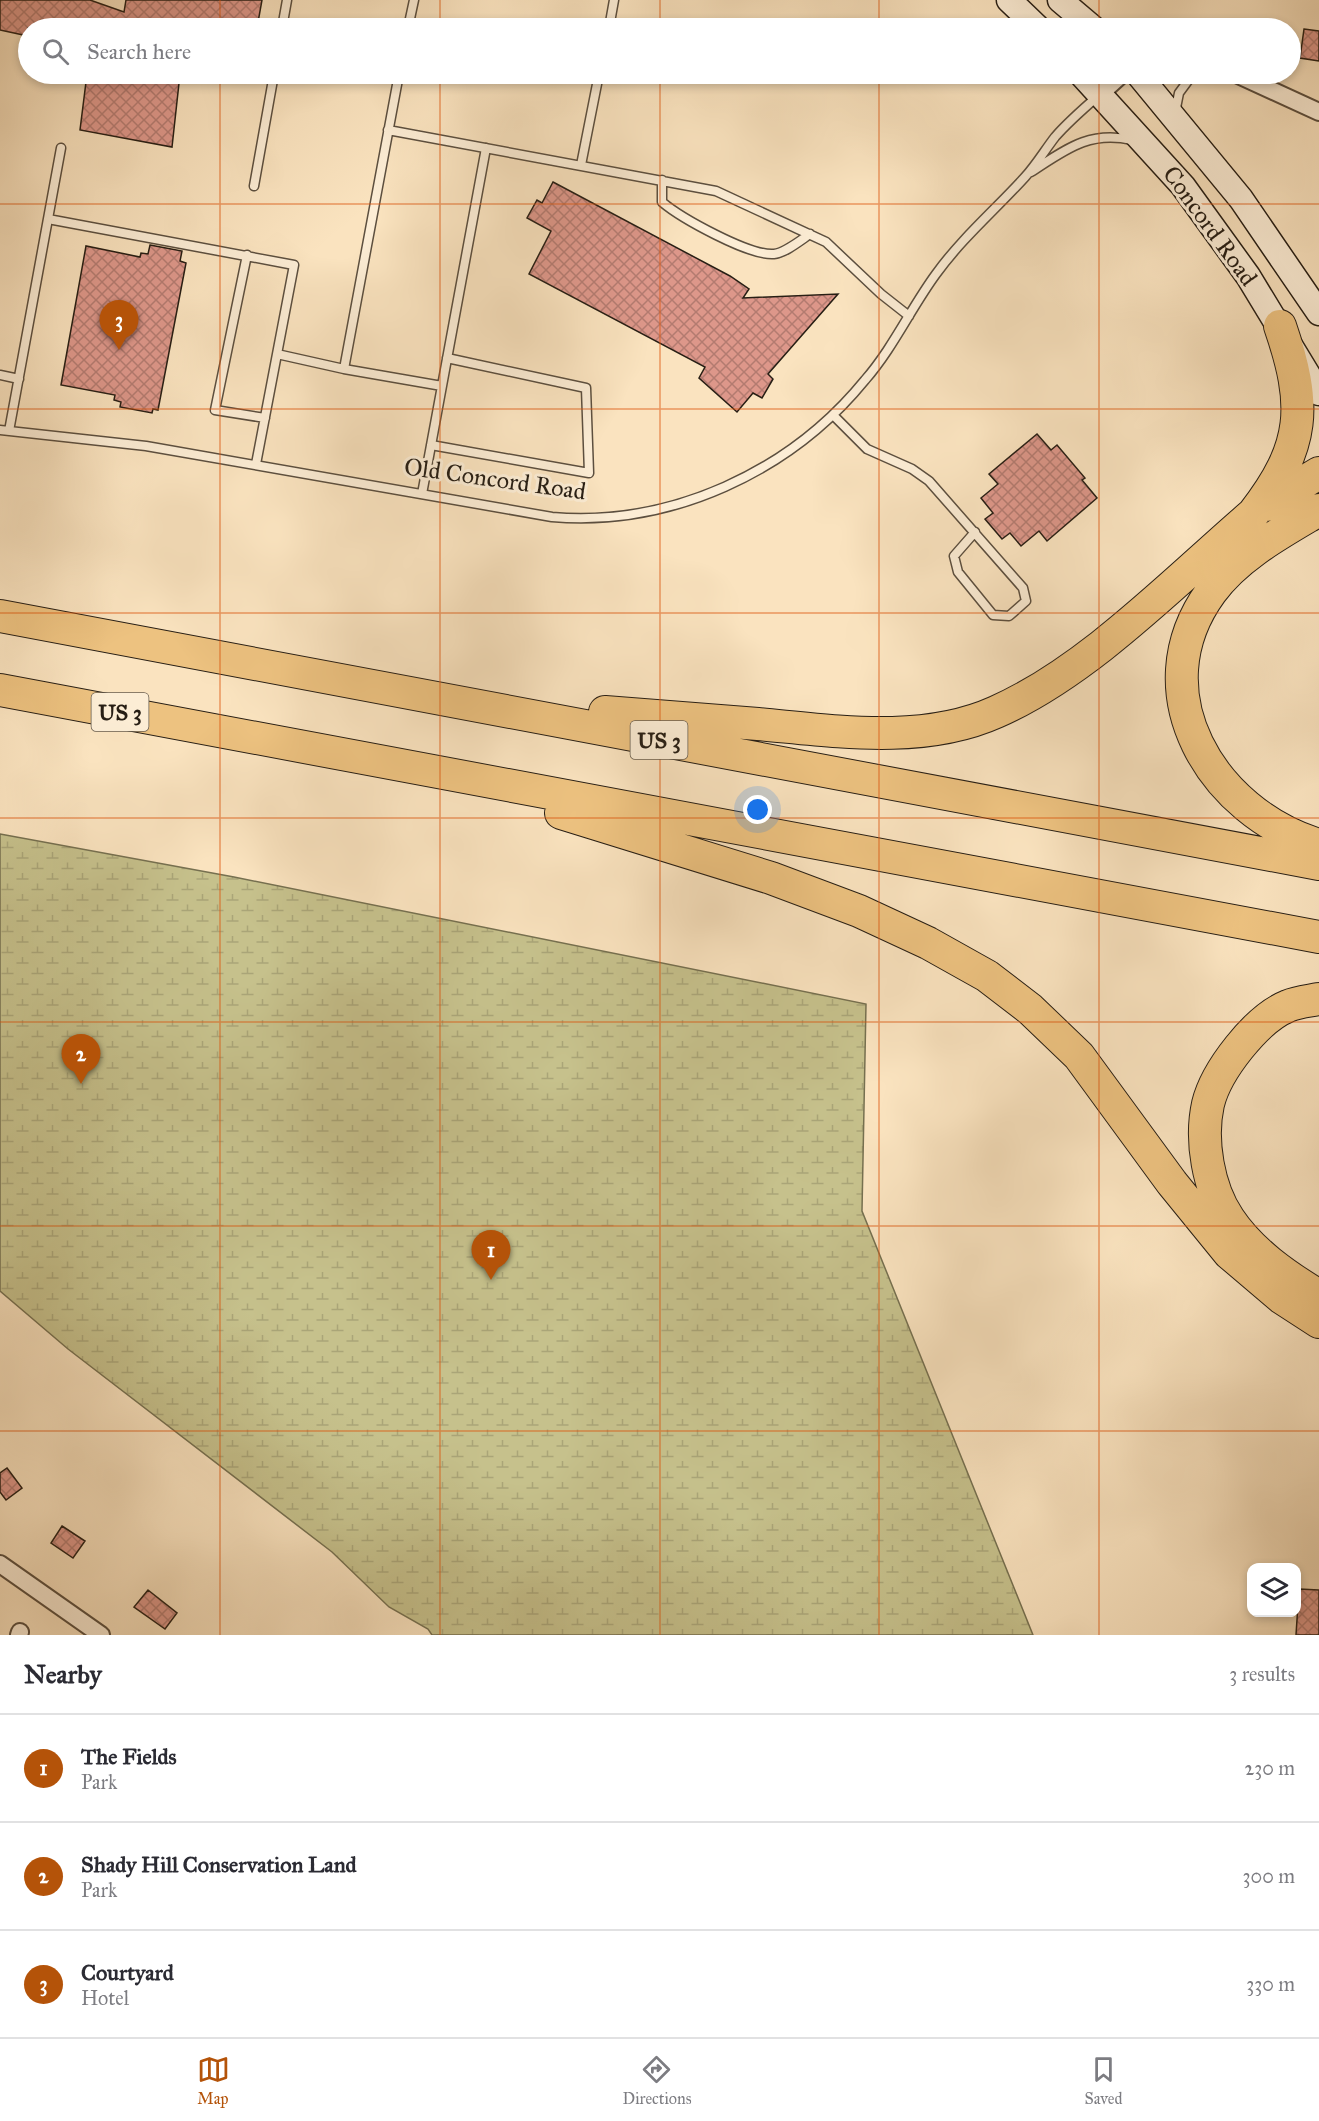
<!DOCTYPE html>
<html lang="en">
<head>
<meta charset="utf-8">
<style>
  :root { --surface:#fff; --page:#f2f2f3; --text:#2b2b33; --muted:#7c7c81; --line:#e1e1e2; --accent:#b45309 }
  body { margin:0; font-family:"IM FELL Great Primer",serif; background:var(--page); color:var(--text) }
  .controls { position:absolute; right:18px; bottom:18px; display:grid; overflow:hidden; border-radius:12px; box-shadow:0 3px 9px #0003 }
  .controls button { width:54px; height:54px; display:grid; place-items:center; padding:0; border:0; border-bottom:2px solid var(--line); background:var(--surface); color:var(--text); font:30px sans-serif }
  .you { position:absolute; left:758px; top:810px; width:21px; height:21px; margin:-15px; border:4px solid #fff; border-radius:50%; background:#1a73e8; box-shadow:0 0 0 9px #1a73e833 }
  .badge { display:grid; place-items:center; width:39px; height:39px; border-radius:50%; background:var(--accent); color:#fff; font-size:20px; font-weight:700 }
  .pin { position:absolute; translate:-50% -50px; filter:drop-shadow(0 2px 3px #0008) }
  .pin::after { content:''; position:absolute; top:32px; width:21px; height:18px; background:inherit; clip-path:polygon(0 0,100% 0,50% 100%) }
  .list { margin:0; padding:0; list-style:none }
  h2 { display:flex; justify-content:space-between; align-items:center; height:78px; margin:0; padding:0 24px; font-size:26px }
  h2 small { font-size:20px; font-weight:400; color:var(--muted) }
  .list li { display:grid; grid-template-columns:39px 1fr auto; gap:18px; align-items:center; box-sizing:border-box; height:108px; padding:0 24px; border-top:2px solid var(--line) }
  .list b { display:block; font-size:22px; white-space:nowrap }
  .list p { margin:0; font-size:20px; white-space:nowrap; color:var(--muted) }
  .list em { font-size:20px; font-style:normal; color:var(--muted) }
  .icon { flex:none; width:33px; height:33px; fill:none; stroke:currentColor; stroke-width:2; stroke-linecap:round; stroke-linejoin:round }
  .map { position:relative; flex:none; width:1319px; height:1635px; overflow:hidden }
  .search { position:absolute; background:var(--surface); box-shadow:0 3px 9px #0003; left:18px; right:18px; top:18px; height:66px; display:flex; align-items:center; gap:15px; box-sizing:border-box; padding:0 21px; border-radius:33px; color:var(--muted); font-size:22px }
  .sheet { height:402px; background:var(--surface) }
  nav { display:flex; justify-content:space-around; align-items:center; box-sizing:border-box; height:84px; border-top:2px solid var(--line); background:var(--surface); font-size:16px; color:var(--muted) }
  nav a { display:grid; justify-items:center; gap:3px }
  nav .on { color:var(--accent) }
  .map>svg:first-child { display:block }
  .wetland { fill:url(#wetland-marsh); stroke:#767050; stroke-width:1.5 }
  .building { fill:url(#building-cross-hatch); stroke:#271e14; stroke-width:1.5 }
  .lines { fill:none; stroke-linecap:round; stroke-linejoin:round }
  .service-casing { stroke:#5c4f3f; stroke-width:11 }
  .minor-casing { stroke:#5c4f3f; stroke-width:20 }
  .secondary-casing { stroke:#271e14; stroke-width:27 }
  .motorway-casing { stroke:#271e14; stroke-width:34 }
  .service { stroke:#fcedd5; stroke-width:8 }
  .minor { stroke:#fcedd5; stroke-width:16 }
  .secondary { stroke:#fcedd5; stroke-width:24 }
  .motorway { stroke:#edc280; stroke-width:32 }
  .grid { fill:none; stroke:#de560c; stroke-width:1.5; stroke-opacity:0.55 }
  .labels { text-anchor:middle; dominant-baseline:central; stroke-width:6; stroke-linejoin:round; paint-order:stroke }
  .shield { fill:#fcedd5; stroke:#675c4e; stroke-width:1.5 }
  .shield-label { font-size:22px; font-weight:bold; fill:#271e14 }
  .street-label { font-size:24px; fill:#271e14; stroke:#fcedd5 }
</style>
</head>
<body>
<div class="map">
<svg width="1319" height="1635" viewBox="0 0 1319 1635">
  <defs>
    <pattern id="wetland-marsh" width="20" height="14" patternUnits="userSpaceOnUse" patternTransform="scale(1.5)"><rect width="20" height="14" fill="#c6c18c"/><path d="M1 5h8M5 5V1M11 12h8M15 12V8" fill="none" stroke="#aaa578"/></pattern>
    <pattern id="building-cross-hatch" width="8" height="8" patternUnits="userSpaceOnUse" patternTransform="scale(1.5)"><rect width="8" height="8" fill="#dd978a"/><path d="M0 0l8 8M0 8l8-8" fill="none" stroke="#b37b70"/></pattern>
  </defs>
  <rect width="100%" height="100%" fill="#fae3bf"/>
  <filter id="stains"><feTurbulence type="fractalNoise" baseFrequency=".00333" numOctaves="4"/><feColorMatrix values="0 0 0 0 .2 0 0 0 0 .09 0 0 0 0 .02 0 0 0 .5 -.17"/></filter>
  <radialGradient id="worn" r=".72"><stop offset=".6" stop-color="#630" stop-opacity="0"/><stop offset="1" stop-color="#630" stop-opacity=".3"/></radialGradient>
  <!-- wetland -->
  <path class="wetland" d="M0,834l234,43 632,127 -4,207 171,424h-601l-4,-6 -39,-22 -57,-55 -264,-203 -68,-58z"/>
  <!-- building -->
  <path class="building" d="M0,0h90l34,12 2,-12h136l-5,28h-229v8l-28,-6z
    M1304,29l15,2v30l-19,-3z
    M87,74h93l-8,73 -92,-17z
    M553,182l177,94 19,13 -6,9 95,-4 -70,80 5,5 -11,19 -9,-5 -16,19 -38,-34 6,-11 -176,-93 22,-43 -24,-13 10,-18 5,3z
    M150,245l32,6 -2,10 6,2 -28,147 -5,-1 -1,4 -32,-6 1,-5 -7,-2 1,-5 -54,-10 25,-139 54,11 1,-4 7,1z
    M1037,434l14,16 6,-5 28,33 -3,2 15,18 -50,43 -8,-10 -18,15 -11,-13 -8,6 -17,-20 8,-6 -12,-15 17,-14 -9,-10z
    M7,1468l15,20 -16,12 -6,-8v-19z
    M62,1526l23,15 -12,17 -22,-15z
    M1299,1589l20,1v45h-23z
    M148,1590l29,23 -12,16 -31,-22z"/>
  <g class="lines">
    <!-- service casing -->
    <g class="service-casing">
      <path id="service" d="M282,28l5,-28
        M408,28l6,-28
        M609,28l5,-28
        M399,74l-55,295 98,17
        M1175,113l4,-20 14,-19
        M388,130l328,61 110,51 55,52 28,22
        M581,165l18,-91
        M1031,172c34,-22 58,-42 101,-32
        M662,180v22c19,16 87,54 112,52 11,-1 27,-14 36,-20
        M254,186l20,-112
        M48,219l246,46 -38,199
        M247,255l-32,155 50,8
        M277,354l67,15
        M0,375l19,4
        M833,415l34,34 45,20 17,12 94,107 3,13 -17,15 -16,-1 -35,-43 -4,-16 21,-24
        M0,430l146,16 406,71c119,10 238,-45 313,-137 28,-32 46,-72 71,-106 26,-36 59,-64 89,-97 11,-12 20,-27 30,-40 13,-15 28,-28 43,-41
        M9,431l52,-283
        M431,445l158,28 -3,-85 -139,-30
        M422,494l64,-346"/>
    </g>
    <!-- minor casing -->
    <g class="minor-casing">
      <path id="minor" d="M1236,74l83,38
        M1100,94l22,-20
        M0,1564l101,71
        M19,1635l1,-3"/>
    </g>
    <!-- secondary casing -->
    <g class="secondary-casing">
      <path id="secondary" d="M1009,0l29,28
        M1060,0l33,28
        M1081,74l102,112 65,90 71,117
        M1138,74l103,125 78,114"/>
    </g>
    <!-- motorway casing -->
    <g class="motorway-casing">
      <path id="motorway" d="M1266,505l53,-32
        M1319,510c-37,22 -82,46 -108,82 -73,100 1,221 108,253
        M0,616l1319,248
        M0,690l1319,247
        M605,712c51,4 102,8 153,12 77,7 165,21 238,-12 93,-41 180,-132 257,-198 53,-68 54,-109 27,-188
        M561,813l210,65 88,33 69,32 59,33 43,33 49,47 93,127 57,70 53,45 37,24
        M1319,999c-10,2 -22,3 -31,7 -32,13 -72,65 -80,98 -8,36 0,84 21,115 22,33 57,57 90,77"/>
    </g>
    <!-- service -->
    <use href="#service" class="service"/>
    <!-- minor -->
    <use href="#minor" class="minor"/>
    <!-- secondary -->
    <use href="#secondary" class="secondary"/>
    <!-- motorway -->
    <use href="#motorway" class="motorway"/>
  </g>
  <!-- grid -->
  <path class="grid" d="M220,0v28M440,0v28M660,0v28M879,0v28M1099,0v28M220,74v1561M440,74v1561M660,74v1561M879,74v1561M1099,74v1561M0,204h1319M0,409h1319M0,613h1319M0,818h1319M0,1022h1319M0,1226h1319M0,1431h1319"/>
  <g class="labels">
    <!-- shield labels -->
    <g class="shield">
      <rect x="91.5" y="693" width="57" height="38" rx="4.5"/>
      <rect x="630.5" y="721" width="57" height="38" rx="4.5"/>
    </g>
    <g class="shield-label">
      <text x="120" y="712">US 3</text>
      <text x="659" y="740">US 3</text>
    </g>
    <!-- street labels -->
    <g class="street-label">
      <text transform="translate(1210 226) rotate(54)">Concord Road</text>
      <text transform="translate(495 479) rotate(8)">Old Concord Road</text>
    </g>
  </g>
  <rect width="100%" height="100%" filter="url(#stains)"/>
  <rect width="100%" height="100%" fill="url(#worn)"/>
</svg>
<div class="controls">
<button><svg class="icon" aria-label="layers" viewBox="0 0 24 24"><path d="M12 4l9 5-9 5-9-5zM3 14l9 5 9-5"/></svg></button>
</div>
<div class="you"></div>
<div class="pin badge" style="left:491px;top:1280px">1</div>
<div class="pin badge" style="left:81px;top:1084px">2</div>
<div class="pin badge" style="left:119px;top:350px">3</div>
<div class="search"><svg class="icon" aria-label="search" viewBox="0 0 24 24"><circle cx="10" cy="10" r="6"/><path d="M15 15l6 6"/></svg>Search here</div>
</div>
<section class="sheet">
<h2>Nearby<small>3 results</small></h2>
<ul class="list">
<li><span class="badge">1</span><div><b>The Fields</b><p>Park</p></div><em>230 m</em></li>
<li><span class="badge">2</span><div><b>Shady Hill Conservation Land</b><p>Park</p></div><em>300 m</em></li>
<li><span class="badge">3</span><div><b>Courtyard</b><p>Hotel</p></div><em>330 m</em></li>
</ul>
</section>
<nav>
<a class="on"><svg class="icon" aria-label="map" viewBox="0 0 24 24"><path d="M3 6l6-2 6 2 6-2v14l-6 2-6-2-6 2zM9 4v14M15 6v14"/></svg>Map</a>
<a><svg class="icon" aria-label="directions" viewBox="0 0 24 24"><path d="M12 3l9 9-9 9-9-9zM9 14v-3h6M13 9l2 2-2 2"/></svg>Directions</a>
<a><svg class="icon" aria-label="saved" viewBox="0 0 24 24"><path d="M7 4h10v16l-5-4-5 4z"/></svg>Saved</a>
</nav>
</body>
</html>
